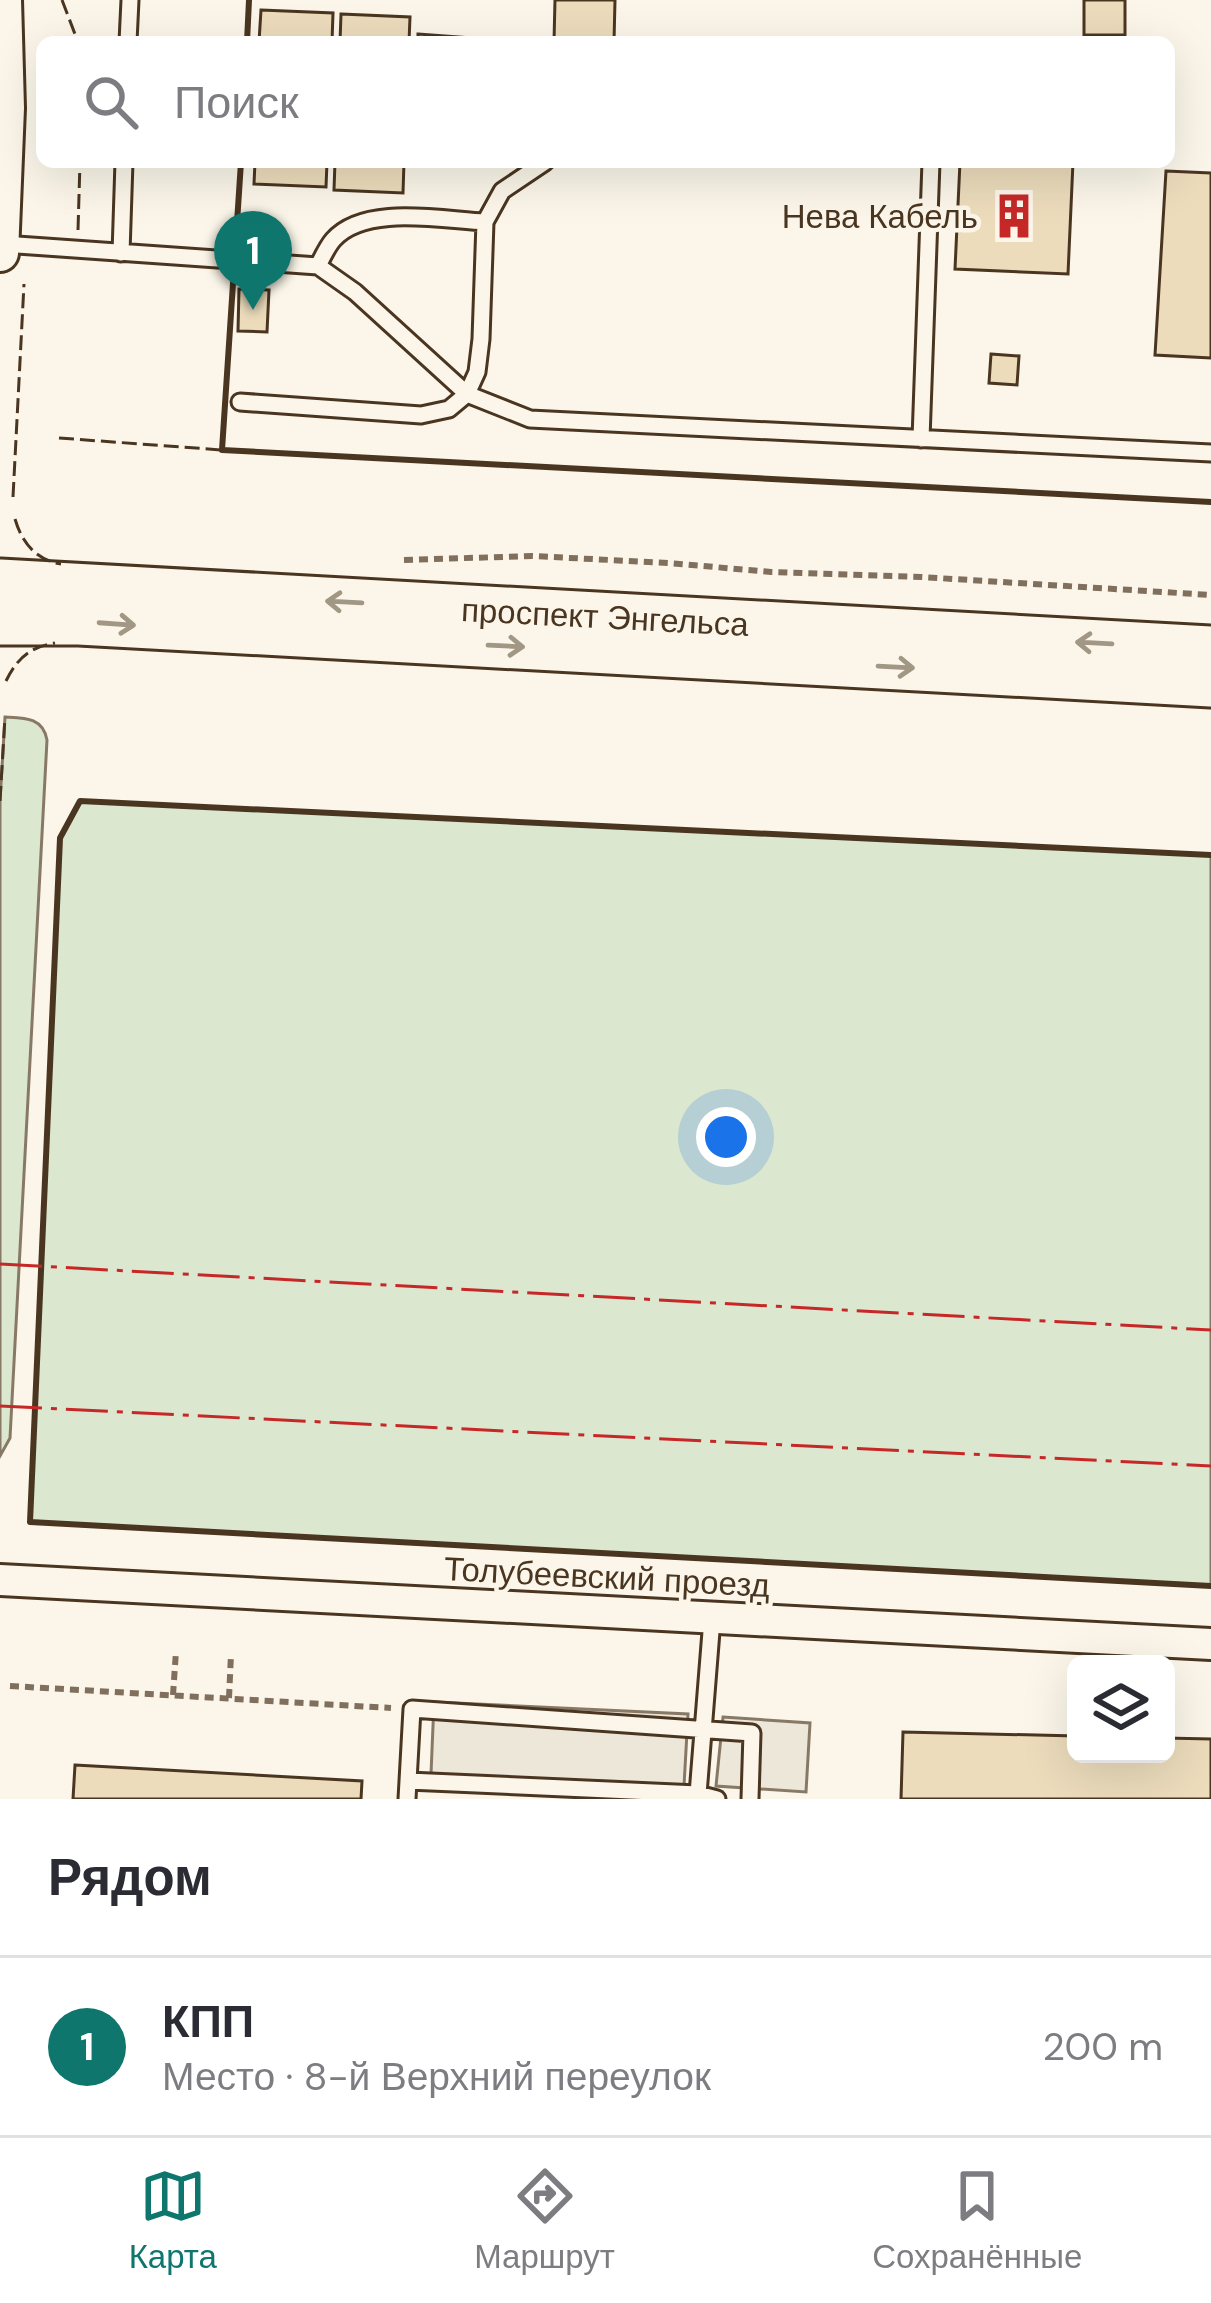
<!DOCTYPE html>
<html lang="ru">
<head>
<meta charset="utf-8">
<style>
  :root { --surface:#fff; --page:#f7f7f7; --text:#2b2b33; --muted:#7c7c81; --line:#e1e1e2; --accent:#0f766e }
  body { margin:0; font-family:"DM Sans",sans-serif; background:var(--page); color:var(--text) }
  .controls { position:absolute; right:36px; bottom:36px; display:grid; overflow:hidden; border-radius:18px; box-shadow:0 12px 48px #0002 }
  .controls button { width:108px; height:108px; display:grid; place-items:center; padding:0; border:0; border-bottom:3px solid var(--line); background:var(--surface); color:var(--text); font:60px sans-serif }
  .you { position:absolute; left:726px; top:1137px; width:42px; height:42px; margin:-30px; border:9px solid #fff; border-radius:50%; background:#1a73e8; box-shadow:0 0 0 18px #1a73e833 }
  .badge { display:grid; place-items:center; width:78px; height:78px; border-radius:50%; background:var(--accent); color:#fff; font-size:39px; font-weight:700 }
  .pin { position:absolute; translate:-50% -99px; filter:drop-shadow(0 3px 6px #0008) }
  .pin::after { content:''; position:absolute; top:63px; width:42px; height:36px; background:inherit; clip-path:polygon(0 0,100% 0,50% 100%) }
  .list { margin:0; padding:0; list-style:none }
  h2 { display:flex; justify-content:space-between; align-items:center; height:156px; margin:0; padding:0 48px; font-size:51px }
  h2 small { font-size:39px; font-weight:400; color:var(--muted) }
  .list li { display:grid; grid-template-columns:78px 1fr auto; gap:36px; align-items:center; box-sizing:border-box; height:180px; padding:0 48px; border-top:3px solid var(--line) }
  .list b { display:block; font-size:45px; white-space:nowrap }
  .list p { margin:0; font-size:39px; white-space:nowrap; color:var(--muted) }
  .list em { font-size:39px; font-style:normal; color:var(--muted) }
  .icon { flex:none; width:66px; height:66px; fill:none; stroke:currentColor; stroke-width:2; stroke-linecap:round; stroke-linejoin:round }
  .map { position:relative; flex:none; width:1211px; height:1799px; overflow:hidden }
  .search { position:absolute; background:var(--surface); box-shadow:0 12px 48px #0002; left:36px; right:36px; top:36px; height:132px; display:flex; align-items:center; gap:30px; box-sizing:border-box; padding:0 42px; border-radius:18px; color:var(--muted); font-size:45px }
  .sheet { height:336px; background:var(--surface) }
  nav { display:flex; justify-content:space-around; align-items:center; box-sizing:border-box; height:168px; border-top:3px solid var(--line); background:var(--surface); font-size:33px; color:var(--muted) }
  nav a { display:grid; justify-items:center; gap:6px }
  nav .on { color:var(--accent) }
  .map>svg:first-child { display:block }
  .green { fill:#dce7d0; stroke:#887966; stroke-width:3 }
  .parking { fill:#ede7d9; stroke:#887966; stroke-width:3 }
  .building { fill:#ecdcbc; stroke:#4a3520; stroke-width:3 }
  .lines { fill:none; stroke-linecap:round; stroke-linejoin:round }
  .service-casing { stroke:#4a3520; stroke-width:21 }
  .minor-casing { stroke:#4a3520; stroke-width:36 }
  .tertiary-casing { stroke:#4a3520; stroke-width:42 }
  .primary-casing { stroke:#4a3520; stroke-width:51 }
  .path { stroke:#7f6f5c; stroke-width:6; stroke-dasharray:9 6; stroke-linecap:butt }
  .service { stroke:#fbf6e9; stroke-width:15 }
  .minor { stroke:#fbf6e9; stroke-width:30 }
  .tertiary { stroke:#fbf6e9; stroke-width:36 }
  .primary { stroke:#fbf6e9; stroke-width:45 }
  .fence { stroke:#4a3520; stroke-width:3; stroke-dasharray:15 6; stroke-linecap:butt }
  .wall { stroke:#4a3520; stroke-width:6 }
  .power { stroke:#c62828; stroke-width:3; stroke-dasharray:42 9 6 9; stroke-linecap:butt }
  .oneway { stroke:#a29684 }
  .labels { text-anchor:middle; dominant-baseline:central; stroke-width:9; stroke-linejoin:round; paint-order:stroke }
  .poi-label { font-size:33px; fill:#4a3520; stroke:#fbf6e9; text-anchor:end }
  .street-label { font-size:33px; fill:#4a3520; stroke:#fbf6e9 }
</style>
</head>
<body>
<div class="map">
<svg width="1211" height="1799" viewBox="0 0 1211 1799">
  <rect width="100%" height="100%" fill="#fbf6e9"/>
  <!-- green -->
  <path class="green" d="M5,717c19,1 38,0 42,23l-37,698 -10,18v-655z
    M80,801l1131,54v731l-1181,-64 30,-683z"/>
  <!-- parking -->
  <path class="parking" d="M434,1702l254,12 -4,72 -253,-12z
    M723,1717l87,6 -4,69 -90,-6z"/>
  <!-- building -->
  <path class="building" d="M555,0h60l-1,42h-60z
    M1084,0h41v35h-41z
    M261,10l72,3 -1,29h-73z
    M341,14l69,3 -1,25h-69z
    M418,34l69,5 -1,3h-68z
    M255,162h72l-1,25 -72,-3z
    M335,162h69l-1,31 -69,-3z
    M960,162h113l-5,112 -113,-5z
    M1166,171l45,2v185l-56,-3z
    M239,289l30,1 -2,42 -29,-1z
    M991,354l28,2 -2,29 -28,-2z
    M903,1732l173,4v18h90v-16l45,1v60h-310z
    M75,1765l287,16 -1,18h-288z"/>
  <g class="lines">
    <!-- service casing -->
    <g class="service-casing">
      <path id="service" d="M128,42l2,-42
        M3,244l315,22 37,26 112,102 63,25 681,34
        M121,253l3,-91
        M318,266c4,-8 9,-19 15,-26 31,-36 109,-20 152,-18
        M240,402l181,13 28,-6 18,-15 10,-22 4,-33 4,-117 17,-31 43,-29
        M921,439l10,-277
        M408,1781l4,-72 340,24 -2,66
        M698,1794l14,-175
        M407,1799l1,-18 290,13 19,5"/>
    </g>
    <!-- minor casing -->
    <g class="minor-casing">
      <path id="minor" d="M0,1580l1211,64"/>
    </g>
    <!-- tertiary casing -->
    <g class="tertiary-casing">
      <path id="tertiary" d="M0,253l6,-145 -3,-108"/>
    </g>
    <!-- primary casing -->
    <g class="primary-casing">
      <path id="primary" d="M0,582l1211,67
        M0,622h79l1132,62"/>
    </g>
    <!-- path -->
    <path class="path" d="M404,560l128,-4 137,7 102,9 150,5 290,18
      M10,1686l381,22
      M173,1695l3,-44
      M229,1698l2,-44"/>
    <!-- service -->
    <use href="#service" class="service"/>
    <!-- minor -->
    <use href="#minor" class="minor"/>
    <!-- tertiary -->
    <use href="#tertiary" class="tertiary"/>
    <!-- primary -->
    <use href="#primary" class="primary"/>
    <!-- fence -->
    <path class="fence" d="M62,0l16,42
      M78,230l2,-68
      M59,438l163,12
      M13,497l11,-213
      M15,519c7,24 21,41 46,45
      M6,681c11,-22 23,-34 49,-38
      M0,801l5,-84"/>
    <!-- wall -->
    <path class="wall" d="M247,42l2,-42
      M241,162l-19,288 989,52
      M1211,855l-1131,-54 -20,37 -30,684 1181,64"/>
    <!-- power -->
    <path class="power" d="M0,1264l1211,66
      M0,1406l1211,60"/>
  </g>
  <!-- one-way arrows -->
  <defs><path id="oneway-shaft" d="M-6 0H5M1.5-3L5.5 0L1.5 3" fill="none" stroke-width="1.6" stroke-linecap="round" stroke-linejoin="round" transform="scale(3)"/></defs>
  <g class="oneway">
    <use href="#oneway-shaft" transform="translate(344 602) rotate(-177)"/>
    <use href="#oneway-shaft" transform="translate(117 624) rotate(4)"/>
    <use href="#oneway-shaft" transform="translate(1094 643) rotate(-177)"/>
    <use href="#oneway-shaft" transform="translate(506 646) rotate(3)"/>
    <use href="#oneway-shaft" transform="translate(896 667) rotate(3)"/>
  </g>
  <!-- icons -->
  <defs>
    <g id="building-bare" transform="scale(3.6)"><path d="M-4-6H4V6H1V3H-1V6H-4ZM-2.5-4.3h1.7v1.8h-1.7ZM.8-4.3h1.7v1.8H.8ZM-2.5-1h1.7V.8h-1.7ZM.8-1h1.7V.8H.8Z" fill="#c62828" stroke="#fbf6e9" stroke-width="2.5" paint-order="stroke"/></g>
  </defs>
  <g fill-rule="evenodd">
    <use href="#building-bare" x="1014" y="216"/>
  </g>
  <g class="labels">
    <!-- poi labels -->
    <g class="poi-label">
      <text x="978" y="216">Нева Кабель</text>
    </g>
    <!-- street labels -->
    <g class="street-label">
      <text transform="translate(605 617) rotate(3)">проспект Энгельса</text>
      <text transform="translate(607 1577) rotate(3)">Толубеевский проезд</text>
    </g>
  </g>
</svg>
<div class="controls">
<button><svg class="icon" aria-label="layers" viewBox="0 0 24 24"><path d="M12 4l9 5-9 5-9-5zM3 14l9 5 9-5"/></svg></button>
</div>
<div class="you"></div>
<div class="pin badge" style="left:253px;top:310px">1</div>
<div class="search"><svg class="icon" aria-label="search" viewBox="0 0 24 24"><circle cx="10" cy="10" r="6"/><path d="M15 15l6 6"/></svg>Поиск</div>
</div>
<section class="sheet">
<h2>Рядом<small></small></h2>
<ul class="list">
<li><span class="badge">1</span><div><b>КПП</b><p>Место · 8-й Верхний переулок</p></div><em>200 m</em></li>
</ul>
</section>
<nav>
<a class="on"><svg class="icon" aria-label="map" viewBox="0 0 24 24"><path d="M3 6l6-2 6 2 6-2v14l-6 2-6-2-6 2zM9 4v14M15 6v14"/></svg>Карта</a>
<a><svg class="icon" aria-label="directions" viewBox="0 0 24 24"><path d="M12 3l9 9-9 9-9-9zM9 14v-3h6M13 9l2 2-2 2"/></svg>Маршрут</a>
<a><svg class="icon" aria-label="saved" viewBox="0 0 24 24"><path d="M7 4h10v16l-5-4-5 4z"/></svg>Сохранённые</a>
</nav>
</body>
</html>
